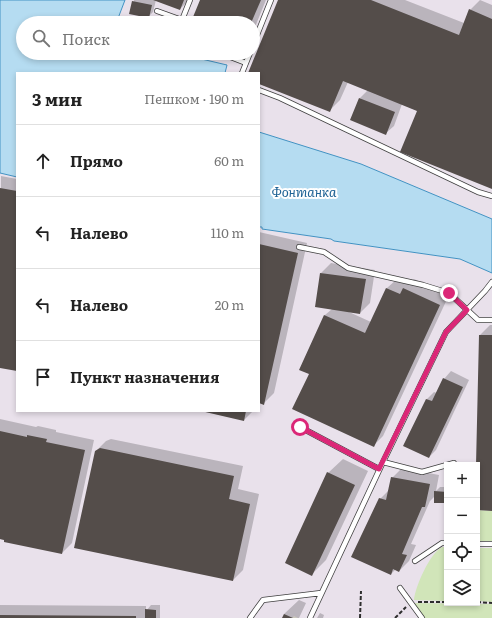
<!DOCTYPE html>
<html lang="ru">
<head>
<meta charset="utf-8">
<style>
  :root { --surface:#fff; --page:#f6f6f6; --text:#222; --muted:#767676; --line:#e0e0e0 }
  body { margin:0; font-family:Literata,serif; background:var(--page); color:var(--text) }
  .controls { position:absolute; right:12px; bottom:12px; display:grid; overflow:hidden; border-radius:0px; box-shadow:0 2px 6px #0003 }
  .controls button { width:36px; height:36px; display:grid; place-items:center; padding:0; border:0; border-bottom:1px solid var(--line); background:var(--surface); color:var(--text); font:20px sans-serif }
  .stop { position:absolute; width:12px; height:12px; margin:-9px; border:3px solid #db2777; border-radius:50%; background:#fff }
  .stop.end { background:#db2777; border-color:#fff; box-shadow:0 1px 4px #0008 }
  .list { margin:0; padding:0; list-style:none }
  h2 { display:flex; justify-content:space-between; align-items:center; height:52px; margin:0; padding:0 16px; font-size:17px }
  h2 small { font-size:13px; font-weight:400; color:var(--muted) }
  .list li { display:grid; grid-template-columns:26px 1fr auto; gap:12px; align-items:center; box-sizing:border-box; height:72px; padding:0 16px; border-top:1px solid var(--line) }
  .list b { display:block; font-size:15px; white-space:nowrap }
  .list em { font-size:13px; font-style:normal; color:var(--muted) }
  .icon { flex:none; width:22px; height:22px; fill:none; stroke:currentColor; stroke-width:2; stroke-linecap:round; stroke-linejoin:round }
  .map { position:relative; flex:none; width:492px; height:618px; overflow:hidden }
  .search { position:absolute; background:var(--surface); box-shadow:0 2px 6px #0003; left:16px; top:16px; width:244px; height:44px; display:flex; align-items:center; gap:10px; box-sizing:border-box; padding:0 14px; border-radius:22px; color:var(--muted); font-size:15px }
  .panel { position:absolute; background:var(--surface); box-shadow:0 2px 6px #0003; left:16px; top:72px; width:244px; height:340px; border-radius:0px }
  .map>svg:first-child { display:block }
  .industrial { fill:#e9e1eb; fill-rule:evenodd }
  .green { fill:#d1e5b9 }
  .water { fill:#b5dcf1; stroke:#4292c3 }
  .shadow { fill:#0003 }
  .building { fill:#544d4a }
  .lines { fill:none; stroke-linecap:round; stroke-linejoin:round }
  .service-casing { stroke:#3f3f3f; stroke-width:6 }
  .path { stroke:#2e2e2e; stroke-width:2; stroke-dasharray:4 2; stroke-linecap:butt }
  .service { stroke:#fff; stroke-width:4.5 }
  .route { stroke:#db2777; stroke-width:5 }
  .labels { text-anchor:middle; dominant-baseline:central; stroke-width:4; stroke-linejoin:round; paint-order:stroke }
  .water-label { font-size:13px; font-style:italic; fill:#1f6395; stroke:#fff }
</style>
</head>
<body>
<div class="map">
<svg width="492" height="618" viewBox="0 0 492 618">
  <rect width="100%" height="100%" fill="#fefaed"/>
  <!-- industrial -->
  <path class="industrial" d="M125,0h367v219l-131,-55 -102,-32v-59h-34l2,-8 -51,-12h77v-30h-135l-1,-2z
    M0,173l17,4v234h242v-184h3v2l70,10 2,2 126,18 32,14v345h-194l-4,-2 -2,2h-292zM447,465h30v138h-30z"/>
  <!-- green -->
  <path class="green" d="M477,510l15,1v31h-15z
    M442,547h5v54l-33,-1c1,-13 16,-47 28,-53z
    M477,548h15v54l-15,-1z
    M414,603l78,1v14h-67l-10,-13z"/>
  <!-- water -->
  <path class="water" d="M0,0h125l-8,21 1,2h-95v30h153l51,12 -2,8h-208v104l-17,-4z
    M259,132l102,32 131,55v54l-32,-14 -126,-18 -3,-2 -69,-10v-2h-3z"/>
  <!-- shadow -->
  <path class="shadow" d="M134,0h55l-9,9 -24,-9 -3,12 -5,5 -17,-4z
    M201,0h65l-11,27 -2,2v-6h-42z
    M279,0h126l59,23 6,-13 10,-10 12,5v183l-74,-77 -16,-7 -8,22 -8,7 -26,-35 8,-8 -20,-8 -8,18 -10,10 -71,-27v-10h-10z
    M1,176l16,3v191l-17,-3z
    M259,232l48,11 -33,150 -10,10 -5,-1z
    M331,263l44,7 -5,33 -10,10 -11,-1 22,10 16,-34 10,-9 11,5 6,-5 35,16 -66,141 -10,10 -63,-72 -10,-5 25,-54 7,-6 -11,-36z
    M490,325h2v185l-15,-26 3,-149z
    M451,371l18,9 -33,70 -7,7 -24,-11 22,-47 7,-7 3,1 7,-14z
    M202,411h51l-9,9z
    M0,419l36,8 2,-1 18,4v2l38,8 -22,103 -10,10 -62,-14z
    M111,439l132,27 -5,23 21,5 -16,76 -10,10 -137,-129 10,-10z
    M343,459l25,12 -42,89 -14,14 16,-101z
    M402,468l37,7 -3,16 4,-4h7v15l-12,-6 -5,5 -19,43 5,1 -7,16 -10,10 -3,-2 -5,5 -11,-75 10,-10 2,-11z
    M299,600l7,3 -7,15h-16l1,-4z
    M0,605l146,1v5l5,-6h9v13h-160z
    M320,613l4,2 -1,3h-6z"/>
  <!-- building -->
  <path class="building" d="M153,0h31l-4,10z
    M200,0h61l-10,23h-43l-15,-6z
    M278,0h93l88,35 10,-26 23,10v170l-92,-37 17,-41 -74,-30 -13,31 -71,-28v-11h-11z
    M132,1l20,4 -3,13 -20,-4z
    M359,98l36,14 -9,23 -36,-15z
    M0,188l17,3v180l-17,-3z
    M259,244l39,9 -34,152 -5,-2z
    M320,273l46,6 -6,35 -45,-7z
    M386,288l14,6 3,-6 37,17 -66,142 -82,-38 17,-35 -10,-4 25,-55 41,18z
    M479,335h13v176l-15,-1 -1,-45z
    M443,378l20,9 -34,71 -26,-12 23,-47 6,2z
    M201,411h45l-2,10z
    M0,431l27,6v-2l20,4 -1,3 39,8 -23,104 -58,-12v-2l-4,-1z
    M100,448l134,28 -5,23 21,5 -17,77 -159,-33 21,-97z
    M327,472l28,13 -43,91 -27,-13z
    M391,477l39,7 -5,23h-3l-20,47 5,1 -8,17 -6,-3 -2,6 -40,-18 28,-59 7,2z
    M434,491l13,1v11h-13z
    M145,609l11,1v8h-11z
    M284,614l9,4h-11z
    M0,615l136,1v2h-136z"/>
  <g class="lines">
    <!-- service casing -->
    <g class="service-casing">
      <path id="service" d="M157,11l25,9 1,3
        M182,20l8,-20
        M253,45l18,-45
        M220,53l26,10 -4,10
        M246,63l4,-10
        M259,90l21,8 198,94 14,4
        M299,247l25,5 24,16 75,17 26,8 29,27h14
        M300,427l79,42
        M383,462l39,10 32,-9
        M477,544h15
        M415,561l27,-18h5
        M400,588l22,30
        M250,618l13,-18 58,-7
        M310,618l73,-156 63,-130 39,-41 7,-9"/>
    </g>
    <!-- path -->
    <path class="path" d="M418,602h29
      M477,602l15,1
      M360,618l1,-27
      M395,618l11,-11"/>
    <!-- service -->
    <use href="#service" class="service"/>
  </g>
  <g class="lines">
    <!-- route -->
    <path class="route" d="M300,427l79,42 67,-137 21,-22 -18,-17"/>
  </g>
  <g class="labels">
    <!-- water labels -->
    <g class="water-label">
      <text x="304" y="191">Фонтанка</text>
    </g>
  </g>
</svg>
<div class="controls">
<button>+</button>
<button>−</button>
<button><svg class="icon" aria-label="locate" viewBox="0 0 24 24"><circle cx="12" cy="12" r="6"/><path d="M12 2v4M12 18v4M2 12h4M18 12h4"/></svg></button>
<button><svg class="icon" aria-label="layers" viewBox="0 0 24 24"><path d="M12 4l9 5-9 5-9-5zM3 14l9 5 9-5"/></svg></button>
</div>
<div class="stop" style="left:300px;top:427px"></div>
<div class="stop end" style="left:449px;top:293px"></div>
<div class="search"><svg class="icon" aria-label="search" viewBox="0 0 24 24"><circle cx="10" cy="10" r="6"/><path d="M15 15l6 6"/></svg>Поиск</div>
<section class="panel">
<h2>3 мин<small>Пешком · 190 m</small></h2>
<ul class="list">
<li><svg class="icon" aria-label="ahead" viewBox="0 0 24 24"><path d="M12 20V5M6 11l6-6 6 6"/></svg><div><b>Прямо</b></div><em>60 m</em></li>
<li><svg class="icon" aria-label="left" viewBox="0 0 24 24"><path d="M17 20v-9H6M10 6l-5 5 5 5"/></svg><div><b>Налево</b></div><em>110 m</em></li>
<li><svg class="icon" aria-label="left" viewBox="0 0 24 24"><path d="M17 20v-9H6M10 6l-5 5 5 5"/></svg><div><b>Налево</b></div><em>20 m</em></li>
<li><svg class="icon" aria-label="arrive" viewBox="0 0 24 24"><path d="M6 21V4h12l-3 4 3 4H6"/></svg><div><b>Пункт назначения</b></div></li>
</ul>
</section>
</div>
</body>
</html>
